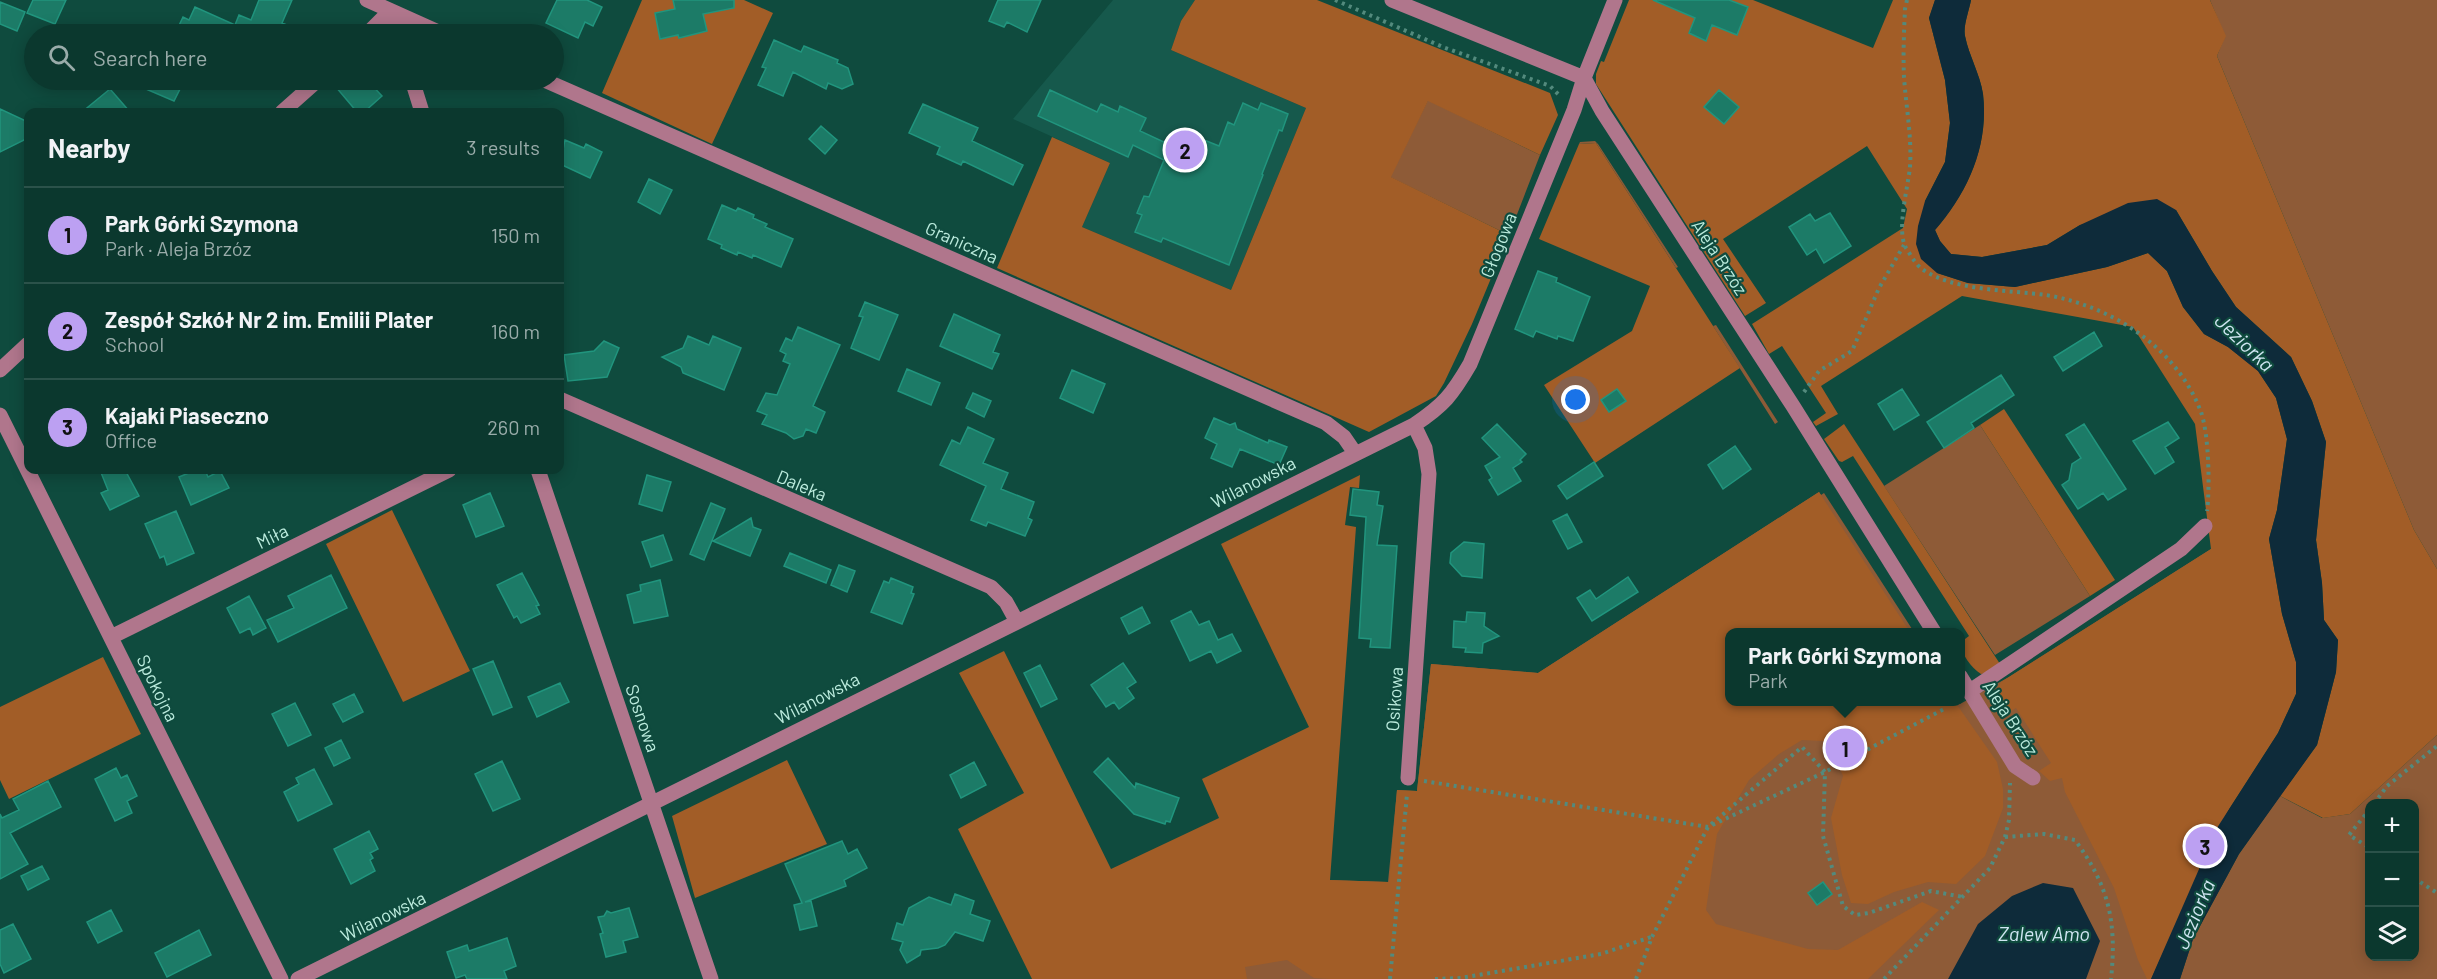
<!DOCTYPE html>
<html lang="en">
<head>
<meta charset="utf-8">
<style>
  :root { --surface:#0b382e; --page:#19433a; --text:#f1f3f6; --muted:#9aacaa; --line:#2b524a; --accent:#bca0f2 }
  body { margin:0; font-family:Barlow,sans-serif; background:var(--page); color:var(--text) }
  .controls { position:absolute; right:18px; bottom:18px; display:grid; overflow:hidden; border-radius:12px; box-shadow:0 3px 15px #0003 }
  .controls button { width:54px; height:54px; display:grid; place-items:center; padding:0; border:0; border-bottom:2px solid var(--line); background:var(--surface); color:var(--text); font:30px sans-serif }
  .you { position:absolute; left:1576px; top:400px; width:21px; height:21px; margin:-15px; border:4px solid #fff; border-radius:50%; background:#1a73e8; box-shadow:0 0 0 9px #1a73e833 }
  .badge { display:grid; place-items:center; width:39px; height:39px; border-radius:50%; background:var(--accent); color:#111; font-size:20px; font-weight:700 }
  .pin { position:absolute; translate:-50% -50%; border:3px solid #fff; box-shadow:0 2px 6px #0006 }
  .popup { position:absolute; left:1725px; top:628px; width:240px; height:78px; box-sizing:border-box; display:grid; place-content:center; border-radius:12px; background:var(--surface); filter:drop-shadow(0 2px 4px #0005); font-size:20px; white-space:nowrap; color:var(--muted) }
  .popup b { font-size:22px; color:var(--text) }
  .popup::after { content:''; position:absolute; left:50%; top:100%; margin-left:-12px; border:12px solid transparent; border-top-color:var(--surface) }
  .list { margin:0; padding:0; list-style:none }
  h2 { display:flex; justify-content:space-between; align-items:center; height:78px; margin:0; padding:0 24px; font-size:26px }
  h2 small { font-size:20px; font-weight:400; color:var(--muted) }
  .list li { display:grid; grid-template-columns:39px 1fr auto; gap:18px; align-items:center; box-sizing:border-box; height:96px; padding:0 24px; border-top:2px solid var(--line) }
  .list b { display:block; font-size:22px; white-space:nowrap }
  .list p { margin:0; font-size:20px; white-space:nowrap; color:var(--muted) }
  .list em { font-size:20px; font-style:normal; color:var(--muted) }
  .icon { flex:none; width:33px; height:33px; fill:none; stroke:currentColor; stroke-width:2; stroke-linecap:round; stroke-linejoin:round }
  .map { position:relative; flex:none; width:2437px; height:979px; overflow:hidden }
  .search { position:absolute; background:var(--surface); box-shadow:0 3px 15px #0003; left:24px; top:24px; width:540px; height:66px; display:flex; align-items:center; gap:15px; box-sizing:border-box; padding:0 21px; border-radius:33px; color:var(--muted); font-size:22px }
  .panel { position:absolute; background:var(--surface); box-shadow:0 3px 15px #0003; left:24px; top:108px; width:540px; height:366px; border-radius:12px }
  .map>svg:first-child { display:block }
  .built { fill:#16594c }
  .green { fill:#8e5b37; fill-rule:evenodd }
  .forest { fill:#a25d27 }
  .water { fill:#0e2b3a }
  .building { fill:#1c7b67; stroke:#21957e; stroke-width:1.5 }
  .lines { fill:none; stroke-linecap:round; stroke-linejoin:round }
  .path { stroke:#538a7d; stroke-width:4; stroke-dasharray:3 4.5; stroke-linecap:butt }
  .minor { stroke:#b0768c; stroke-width:15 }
  .labels { text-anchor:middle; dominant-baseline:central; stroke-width:4.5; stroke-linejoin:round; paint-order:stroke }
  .street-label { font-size:18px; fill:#bcecde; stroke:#0f4b3e }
  .water-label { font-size:20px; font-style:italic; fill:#d1e6f3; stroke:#0f4b3e }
</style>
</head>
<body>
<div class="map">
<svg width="2437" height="979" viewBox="0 0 2437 979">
  <rect width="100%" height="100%" fill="#0f4b3e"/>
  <!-- built -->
  <path class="built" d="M1113,0h82l-14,21 -10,29 135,58 -75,182 -149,-63 28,-64 -97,-44z"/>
  <!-- green -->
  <path class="green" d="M2210,0h227v569l-23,-39 -197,-474 8,-20z
    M1428,100l112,55 -31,80 -119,-58z
    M1595,141l3,3 80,123 -2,1 -80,-125 -17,1 1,-2z
    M1716,325l62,97 -3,2 -62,-98z
    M1980,425l110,171 -95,59 -111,-169z
    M1819,492l2,3 3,-2 90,139h-184v70h229l1,2 49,-27 243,-154 -21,281 -80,175h-1035l213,-99 59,2 9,-92 20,1 14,-127 107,9z
    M2437,735v244h-257l13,-40 46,-85 41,-58 42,22 28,-4zM2370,804h44v152h-44z"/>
  <!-- forest -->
  <path class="forest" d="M642,0h102l29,13 -61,131 -110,-51z
    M1195,0h122l233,93 8,22 -18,40 -112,-54 -37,76 118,58 -37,89 -28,59 -8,13 -67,36 -372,-164 55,-131 58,26 -28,64 149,63 75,-182 -135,-58 10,-29z
    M1629,0h124l120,48 20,-48h42l-6,18 16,62 5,43 -5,39 -20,39 12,72 31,10 47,4 92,-20 41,-14 19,18 16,36 21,27 24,13 30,24 18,27 11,41 -10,71 -8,29 13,75 14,48v32l-18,39 -61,95 -66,151h-4l-9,-19 -24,-72 -49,-96 -3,-14 -12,3 -11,-10 12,-8 -35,-55 -13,8c-9,-14 -11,-21 -2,-34l210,-133 -16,-125 -62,-97 -171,-31 -141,90 17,28 -22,12 -3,-4 13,-9 -44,-67 -13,8 -17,-30 151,-96 4,-19 -40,-63 -144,93 43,64 -21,13 -149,-232v-10l5,-13 3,1z
    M1971,0h239l16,36 -9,20 197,474 23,39v166l-87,79 -27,4 -43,-22 37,-51 19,-73 2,-32 -14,-20 -2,-37 -6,-43 10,-98 -14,-41 -21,-44 -55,-50 -24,-36 -36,-61 -96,15 -33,20 -65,12 -31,-3 -11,-13 -5,-11c33,-38 54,-85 48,-136 -3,-20 -14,-38 -18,-58 -2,-10 4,-25 6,-36z
    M1596,143l144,225 -145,95 -51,-78 88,-54 18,-45 -111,-47 40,-95z
    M2004,409l111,171 -25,16 -110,-171z
    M1844,424l158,243 -9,5 -12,2c-10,-7 -20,-19 -20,-32l8,-6 -116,-180 -11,6 -3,-1 -15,-22z
    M1360,475l-1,13 -9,-1 -5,38 11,2 -26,353 59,2 8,-92 20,1 14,-127 107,9 281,-181 91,140h-180v70h225l42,60 6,27v19l-18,48 -29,28 -28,-2 -34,10 -26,12 -17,-1 -9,-28 -11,-57 12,-42 -12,-28 -8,-7 -21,-1 -23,14 -30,26 -32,54 -11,76 10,14 92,25 30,1 84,-48 17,8 -71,69h-538l-16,-1 -27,-18 -42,7 2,12h-215l-74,-150 66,-36 -65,-120 45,-22 107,218 108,-51 -17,-39 107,-52 -88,-183z
    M392,510l78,161 -67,31 -77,-158z
    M103,657l38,77 -132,65 -9,-19v-73z
    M787,760l40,84 -132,54 -23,-82z"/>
  <!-- water -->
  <path class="water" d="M1935,0h36c-2,11 -8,26 -6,36 4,20 15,38 18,58 6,52 -15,98 -48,136l5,11 11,13 31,3 65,-12 33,-20 48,-22 29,-4 19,11 36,61 24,36 55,50 21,44 14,41 -10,98 6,43 2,37 14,20 -2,32 -19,73 -78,109 -46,85 -13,40h-29l66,-151 61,-95 18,-39v-32l-14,-48 -13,-75 8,-29 10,-71 -11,-41 -18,-27 -30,-24 -24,-13 -21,-27 -16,-36 -19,-18 -41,14 -92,20 -47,-4 -31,-10 -16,-14 -5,-15 2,-18 7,-25 20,-39 5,-39 -5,-43 -16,-62z
    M2043,883l30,5 27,53 -14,38h-138l30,-55 34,-28z"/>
  <!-- building -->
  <path class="building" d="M33,0h33l-11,24 -28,-11z
    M259,0h33l-10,23 26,11h-133l8,-17 6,3 6,-13 40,18 4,-10 12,5z
    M557,0h30l15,7 -9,19 -8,-4 -7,16 -32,-15z
    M673,0h61v8l-31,6 4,17 -28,7 -1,-3 -18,4 -5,-26 20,-4z
    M998,0h43l-14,32 -20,-10 -3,5 -15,-6z
    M1653,0h76l19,7 -11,28 -25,-10 -6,16 -17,-8 6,-15z
    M0,2l25,10 -8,19 -17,-7z
    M774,40l27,12 3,-6 34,14 -1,3 11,5 5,16 -11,5 -14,-6 -2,6 -33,-17 -10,24 -25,-11 8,-17 -4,-1z
    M125,80h40l16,7 -7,14z
    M330,80h37l15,16 -18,16h-7z
    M110,89l20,23h-48z
    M1050,90l47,22 4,-8 17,8 2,-6 26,12 -6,13 43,20 3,-8 8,3 5,-8 20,8 9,-24 6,3 9,-22 15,7 3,-7 27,11 -6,17 -3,-1 -17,44 1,1 -34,90 -66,-27 -2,4 -26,-10 7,-17 -5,-2 7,-17 5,1 15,-37 -31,-15 -5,12 -90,-41z
    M1719,90l20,17 -15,17 -20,-17z
    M923,104l55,24 -6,13 51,24 -10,20 -50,-24 -2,4 -24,-11 3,-7 -31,-14z
    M0,109l28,13v16l-28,14z
    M821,126l16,14 -12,14 -16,-15z
    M565,140l19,8 2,-4 16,8 -12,26 -30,-14z
    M649,179l23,11 -12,24 -22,-12z
    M722,205l14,6 2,-3 16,7 -1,3 14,6 -2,3 28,12 -12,28 -28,-12 -1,3 -14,-6 -1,3 -16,-7 1,-3 -14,-6z
    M1830,213l21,33 -27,17 -8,-14 -9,6 -18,-28 21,-13 5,7z
    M1538,271l19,7 -1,4 34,15 -17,44 -15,-5 -1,3 -21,-8 -3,6 -18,-8z
    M865,302l33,13 -19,45 -28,-12 12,-31 -4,-1z
    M954,314l46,21 -7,17 6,2 -7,15 -52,-23z
    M798,327l42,18 -27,61 12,6 -9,21 -10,-4 -3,7 -9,3 -8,-6 -24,-9 5,-9 -10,-4 9,-18 11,2 13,-31 -7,-3 3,-7 -6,-3 6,-13 6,3z
    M2094,332l8,14 -39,25 -9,-14z
    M688,336l21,9 4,-9 28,12 -17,42 -41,-17 -2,-6 -19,-10 21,-9z
    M604,341l15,7 -12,29 -39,4 -4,-26 30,-4z
    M907,369l33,14 -9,22 -33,-14z
    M1072,370l33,14 -12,29 -33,-15z
    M2001,375l13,20 -43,28 3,5 -30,20 -17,-26z
    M1617,389l9,12 -17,11 -8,-12z
    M1902,389l17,26 -25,15 -16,-26z
    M973,393l18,8 -7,16 -18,-9z
    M1214,418l16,7 5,-2 2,6 31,14 1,-3 18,7 -8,18 -39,-16 -8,18 -21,-9 6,-14 -12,-6z
    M2168,422l11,16 -14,9 9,15 -19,12 -22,-33z
    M1497,424l29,30 -6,6 2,2 -9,6 8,13 -23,14 -9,-15 3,-2 -7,-12 15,-9 -18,-19z
    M2084,424l42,65 -18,11 -5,-7 -25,16 -16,-24 7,-5 3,-16 9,-6 -15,-23z
    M968,427l26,12 -11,24 25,10 -7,16 33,13 -6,16 4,2 -7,16 -37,-14 -2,4 -15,-6 15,-34 -46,-21 12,-25 8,4z
    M1735,446l16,23 -28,20 -15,-24z
    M1594,462l9,14 -36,23 -9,-13z
    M100,470h25l14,26 -29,14 -9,-17 7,-3z
    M196,470h9l3,7 12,-6 9,17 -38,17 -12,-28z
    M647,475l24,7 -9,29 -23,-7z
    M1353,489l26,3 -2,13 6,1 -6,39 20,1 -7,102 -20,-1 1,-8 -12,-1 7,-121 -16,-2z
    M490,493l14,33 -28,11 -13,-32z
    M711,503l14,6 -21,51 -14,-6z
    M176,511l18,42 -27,12 -3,-9 -4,2 -15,-34z
    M1567,514l15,28 -14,7 -15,-28z
    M751,518l2,9 8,3 -11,26 -37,-15z
    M663,535l9,25 -21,7 -9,-25z
    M1464,542l20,2 -2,34 -20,-2 -12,-13 1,-10z
    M790,553l41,17 -5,13 -42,-17z
    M839,565l16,6 -8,21 -16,-7z
    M522,573l17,32 -3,1 4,8 -19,9 -4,-7 -3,2 -17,-33z
    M331,575l16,33 -69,34 -11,-22 27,-12 -6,-12z
    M1628,577l10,15 -46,29 -15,-23 13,-8 6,9z
    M891,578l22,9 -2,6 3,1 -12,30 -31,-12 13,-31 5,2z
    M660,580l8,36 -34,7 -7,-28 14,-4 -1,-6z
    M249,596l17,32 -13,7 -3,-7 -10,5 -13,-25z
    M1142,607l8,16 -21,11 -8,-16z
    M1191,611l8,14 10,-4 9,19 14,-6 9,17 -24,12 -6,-12 -21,10 -19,-40z
    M1467,612l18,1 -1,13 15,10 -16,7 -1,10 -17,-1 1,-4 -13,-1 1,-26 12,1z
    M493,661l19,46 -19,8 -20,-46z
    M1123,663l13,19 -9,6 7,10 -15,11 -5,-7 -8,5 -15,-22z
    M1040,665l17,34 -16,8 -17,-34z
    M560,683l9,19 -32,15 -9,-20z
    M354,694l9,18 -20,10 -10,-18z
    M295,703l16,32 -23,11 -16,-32z
    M341,740l9,18 -16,8 -9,-18z
    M1108,758l27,30 1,-5 43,15 -9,24 -4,-1 -1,3 -31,-10 -40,-42z
    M502,761l18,38 -27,12 -18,-37z
    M974,762l12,23 -25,13 -11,-23z
    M116,768l5,10 6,-3 10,21 -10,5 5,12 -17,8 -20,-42z
    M314,769l18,35 -34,17 -14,-29 15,-8 -3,-6z
    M48,781l13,26 -51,26 18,31 -28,15v-65l2,4 17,-8 -6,-11z
    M369,831l9,18 -8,4 3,5 -3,2 5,11 -24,13 -17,-35z
    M842,841l6,13 9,-5 10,19 -23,12 2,6 -41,16 6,-1 6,25 -17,4 -6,-25 8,-2 -17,-39z
    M42,866l7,13 -21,11 -7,-14z
    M1823,882l9,12 -15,11 -9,-12z
    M955,894l19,7 -4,13 20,7 -7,20 -28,-9 -10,13 -7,3 -17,2 -1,5 -13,8 -7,-13 3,-8 -11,-3 5,-16 6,2 6,-17 20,-11 22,8z
    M629,908l9,29 -15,4 3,11 -20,5 -6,-23 3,-1 -5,-16 6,-1 3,-5 4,2z
    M111,910l11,21 -24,12 -11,-21z
    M13,924l18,35 -27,14 -4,-9v-34z
    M199,930l12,25 -44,22 -12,-24z
    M507,938l9,28 -12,5 3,8h-40l-2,-4 -9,3 -9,-26 20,-7 2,6z"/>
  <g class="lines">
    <!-- path -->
    <path class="path" d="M1335,0l108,47 107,39 11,11
      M1907,0l-2,9c-1,22 -2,46 -1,68 2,30 8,60 6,90 -2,20 -14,64 -4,81 4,6 10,17 16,21 31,22 87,21 124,26 66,11 131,53 155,117 8,23 9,75 6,99
      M1804,392l15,-21 33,-20 27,-63 25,-43
      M1424,781l284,46 117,-55 121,-64
      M2374,804l13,-18 50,-40
      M2370,809l-21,26 21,13
      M2005,837l39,-3 31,6c34,46 42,82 36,139
      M2414,878l23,15
      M1390,979l17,-185
      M1435,979l26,-1 140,-24 50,-17
      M1636,979l16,-42 56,-110 94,-80 23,25 -2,64 20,70 12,9 14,-2 62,-22 32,6
      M1884,979l106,-111 15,-31 4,-17 1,-37"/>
    <!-- minor -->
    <path class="minor" d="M367,0l76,34
      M1392,0l192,78 18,33 191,295 141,226
      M367,34l23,-23 8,23
      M412,80l10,32
      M544,80l782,343 18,14 11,16
      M282,112l36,-32
      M0,370l28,-26
      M560,399l431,188 15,15 11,20
      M0,415l281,564
      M538,470l173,509
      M111,637l338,-167
      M1960,676l55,90 18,12
      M1970,691l211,-142 24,-23
      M1408,778l21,-304 -4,-26 -11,-23
      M298,979l1116,-554c30,-20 38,-30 56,-61l104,-254 10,-32 31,-78"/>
  </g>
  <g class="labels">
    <!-- street labels -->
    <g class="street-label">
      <text transform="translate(962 242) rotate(24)">Graniczna</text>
      <text transform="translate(1498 245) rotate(-68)">Głogowa</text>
      <text transform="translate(1720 257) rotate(57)">Aleja Brzóz</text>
      <text transform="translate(1253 482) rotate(-27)">Wilanowska</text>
      <text transform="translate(802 485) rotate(23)">Daleka</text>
      <text transform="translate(272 536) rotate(-26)">Miła</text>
      <text transform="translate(158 688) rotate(64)">Spokojna</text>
      <text transform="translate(817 698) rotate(-27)">Wilanowska</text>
      <text transform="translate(1394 699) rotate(-86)">Osikowa</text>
      <text transform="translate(643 718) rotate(71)">Sosnowa</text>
      <text transform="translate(2011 718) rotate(57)">Aleja Brzóz</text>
      <text transform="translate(383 916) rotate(-26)">Wilanowska</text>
    </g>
    <!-- water labels -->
    <g class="water-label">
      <text transform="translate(2245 342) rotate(44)">Jeziorka</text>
      <text transform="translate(2194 914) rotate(-67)">Jeziorka</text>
      <text x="2044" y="933">Zalew Amo</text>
    </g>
  </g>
</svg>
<div class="controls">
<button>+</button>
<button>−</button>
<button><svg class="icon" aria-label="layers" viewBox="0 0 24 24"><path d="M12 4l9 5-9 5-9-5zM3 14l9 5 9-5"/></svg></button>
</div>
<div class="you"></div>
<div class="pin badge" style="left:1845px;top:748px">1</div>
<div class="popup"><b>Park Górki Szymona</b>Park</div>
<div class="pin badge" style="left:1185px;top:150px">2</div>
<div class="pin badge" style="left:2205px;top:846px">3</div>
<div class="search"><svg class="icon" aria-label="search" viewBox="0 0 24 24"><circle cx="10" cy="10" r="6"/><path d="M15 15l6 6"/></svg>Search here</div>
<section class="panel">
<h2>Nearby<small>3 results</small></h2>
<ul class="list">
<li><span class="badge">1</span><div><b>Park Górki Szymona</b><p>Park · Aleja Brzóz</p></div><em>150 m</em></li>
<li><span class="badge">2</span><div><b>Zespół Szkół Nr 2 im. Emilii Plater</b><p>School</p></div><em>160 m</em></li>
<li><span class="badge">3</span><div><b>Kajaki Piaseczno</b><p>Office</p></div><em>260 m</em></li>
</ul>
</section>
</div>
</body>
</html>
